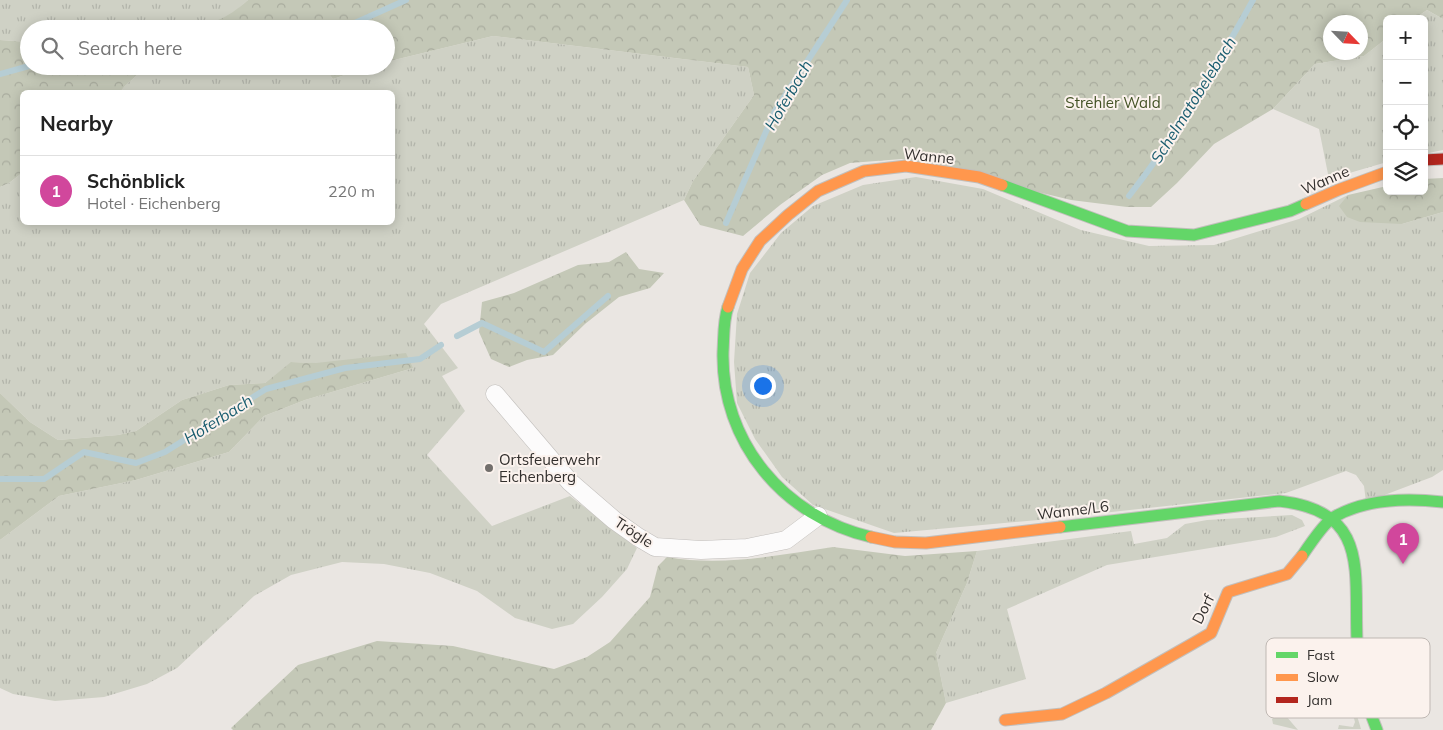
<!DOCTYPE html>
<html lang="en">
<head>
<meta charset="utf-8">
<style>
  :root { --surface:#fff; --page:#f2f2f2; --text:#222; --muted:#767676; --line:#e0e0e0; --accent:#db2777 }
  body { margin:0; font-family:Mulish,sans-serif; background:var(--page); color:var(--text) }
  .controls { position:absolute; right:15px; top:15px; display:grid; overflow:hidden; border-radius:8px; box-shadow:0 2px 12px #0003 }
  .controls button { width:45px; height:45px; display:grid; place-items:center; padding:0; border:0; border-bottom:1px solid var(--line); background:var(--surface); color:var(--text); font:25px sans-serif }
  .compass { position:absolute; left:1323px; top:15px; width:45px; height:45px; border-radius:50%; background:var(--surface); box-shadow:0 2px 12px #0003; rotate:115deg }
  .you { position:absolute; left:762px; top:385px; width:18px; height:18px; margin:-12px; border:4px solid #fff; border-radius:50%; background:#1a73e8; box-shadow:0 0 0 8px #1a73e833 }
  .badge { display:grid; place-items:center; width:32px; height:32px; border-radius:50%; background:var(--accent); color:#fff; font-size:16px; font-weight:700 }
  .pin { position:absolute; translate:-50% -41px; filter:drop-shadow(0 1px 2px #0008) }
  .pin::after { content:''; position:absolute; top:26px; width:18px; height:15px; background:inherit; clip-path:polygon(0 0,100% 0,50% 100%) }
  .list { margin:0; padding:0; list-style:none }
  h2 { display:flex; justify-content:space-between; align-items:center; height:65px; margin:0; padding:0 20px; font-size:21px }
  h2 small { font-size:16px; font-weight:400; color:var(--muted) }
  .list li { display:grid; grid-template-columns:32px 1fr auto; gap:15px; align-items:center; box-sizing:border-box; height:70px; padding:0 20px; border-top:1px solid var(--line) }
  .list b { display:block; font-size:19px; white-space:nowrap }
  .list p { margin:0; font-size:16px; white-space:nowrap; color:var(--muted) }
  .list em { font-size:16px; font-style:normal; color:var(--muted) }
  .icon { flex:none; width:28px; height:28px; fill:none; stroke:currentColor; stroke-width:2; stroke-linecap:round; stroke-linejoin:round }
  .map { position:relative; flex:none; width:1443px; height:730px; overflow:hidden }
  .search { position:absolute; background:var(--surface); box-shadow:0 2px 12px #0003; left:20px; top:20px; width:375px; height:55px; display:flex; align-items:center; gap:12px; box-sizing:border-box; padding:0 18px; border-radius:28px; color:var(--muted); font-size:19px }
  .panel { position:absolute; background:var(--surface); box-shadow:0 2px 12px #0003; left:20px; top:90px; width:375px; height:135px; border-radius:8px }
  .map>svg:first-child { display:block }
  .grass { fill:url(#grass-tufts) }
  .forest { fill:url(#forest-crowns); fill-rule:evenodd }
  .garden { fill:#cfd1c5 }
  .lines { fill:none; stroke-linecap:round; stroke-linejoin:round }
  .stream { stroke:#b6cdd4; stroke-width:6 }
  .street-casing { stroke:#c2bfbc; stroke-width:19 }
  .fast-casing { stroke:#c2bfbc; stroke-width:13 }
  .slow-casing { stroke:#c2bfbc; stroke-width:13 }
  .jam-casing { stroke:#c2bfbc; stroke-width:13 }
  .street { stroke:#fcfbfb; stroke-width:18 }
  .fast { stroke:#63d668; stroke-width:11 }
  .slow { stroke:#ff974d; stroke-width:11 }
  .jam { stroke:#b3261e; stroke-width:11 }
  .poi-dot { fill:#726f6c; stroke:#fbf2ed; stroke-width:2 }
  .labels { text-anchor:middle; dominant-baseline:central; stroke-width:4; stroke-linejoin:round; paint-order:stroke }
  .park-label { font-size:15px; fill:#445326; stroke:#fbf2ed }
  .street-label { font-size:15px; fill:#322f2d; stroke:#fbf2ed }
  .poi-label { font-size:15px; fill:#322f2d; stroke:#fbf2ed; text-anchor:start }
  .water-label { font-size:16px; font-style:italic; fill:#185c6f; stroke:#fbf2ed }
  .key { fill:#fbf2ed; stroke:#bfb8b3; stroke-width:1 }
  .key-label { font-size:14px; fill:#322f2d }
</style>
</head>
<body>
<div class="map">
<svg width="1443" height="730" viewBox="0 0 1443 730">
  <defs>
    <pattern id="grass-tufts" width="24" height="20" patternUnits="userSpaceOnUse" patternTransform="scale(1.25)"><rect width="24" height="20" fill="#cfd1c5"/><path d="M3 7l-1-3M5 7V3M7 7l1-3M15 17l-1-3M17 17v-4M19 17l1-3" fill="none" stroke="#b2b4aa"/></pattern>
    <pattern id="forest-crowns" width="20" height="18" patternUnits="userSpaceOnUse" patternTransform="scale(1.25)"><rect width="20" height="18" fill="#c4c8b7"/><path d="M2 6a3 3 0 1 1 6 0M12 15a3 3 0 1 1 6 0" fill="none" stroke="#a9ac9e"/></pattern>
  </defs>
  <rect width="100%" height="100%" fill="#eae6e2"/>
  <!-- grass -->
  <path class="grass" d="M0,0h248l-17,15 -16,7 -30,7h-156v13l-29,-2z
    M1427,10l16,9v131l-19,4v-135h-10z
    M493,36l255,31 6,28 -61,86 -9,19 -243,104 -17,20 34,44 -16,8 23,35 -38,44 65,71 78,-30 67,52 -10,21 -25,28 -29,27 -21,5 -37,-11 -38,-27 -47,-18 -46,-9 -42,-2 -51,13 -37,21 -77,72 -30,16 -43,13 -49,4 -42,-7 -13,-6v-148l59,-44 77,-16 93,-28 35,-36 41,-16 108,-32 -121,-6 -27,21 -36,2 -47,15 -46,31 -18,4 -60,5 -28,-18 -30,-29v-206l9,-4 13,-10v49h370v-130h-272l5,-6 21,-19 4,-1h173l10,13 38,-13h15v-4z
    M1387,38v124l-58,17 -10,-50 -46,-20 42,-45 49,-8z
    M916,177l67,12 98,41 68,16 65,-1 85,-26 49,-24 54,29 41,-12v258l-11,7 -66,25 -2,-16 -8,-11 -10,-4 -60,22 -248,27 -144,13 -81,-28 -31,-28 -27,-38 -18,-36 -3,-41 3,-48 13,-41 31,-40 32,-27 50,-21z
    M1292,515l10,5 3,6 -29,11 -169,28 -100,44 19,70 -80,24 -10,-50 31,-70 10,-32 154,-20 3,13 33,-6 18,-14 22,-4z"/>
  <!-- forest -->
  <path class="forest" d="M248,0h1195v19l-16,-9 -13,9h-27v19l-23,18 -49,8 -42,45 -59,35 -37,39 -26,24h-24l-56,-7 -169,-41 -52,4 -28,12 -42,30 -37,31 -43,-11 -16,-25 9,-19 61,-86 -6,-28 -255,-31 -107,26v-33h-201c30,-7 39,-8 63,-29zM1330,22h30v30h-30z
    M0,40l29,2v24h121l-4,1 -21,19 -5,6h-98v81l-13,10 -9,4z
    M323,66h48l-38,13z
    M1443,178v34l-41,12 -42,-2 -13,-5 -8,-11 9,-11 39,-9v5h37v-12z
    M626,252l13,17 25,4 -14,15 -31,9 -34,27 -32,31 -26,5 -18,7 -18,-8 -12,-27 3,-30 32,-9 64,-28 31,-3z
    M406,353l7,15 -108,32 -41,16 -35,36 -93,28 -77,16 -59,44v-147l30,29 28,18 60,-5 18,-4 46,-31 47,-15 36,-2 26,-21 25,1z
    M833,547l72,9 72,-5 -10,32 -31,70 10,50 -15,27h-698l-2,-2 67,-63 79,-24 76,5 101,23 33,-12 23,-15 40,-45 8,-31 9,-9c56,10 111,-2 166,-10z"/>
  <!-- garden -->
  <path class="garden" d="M1352,699l9,30h-23l1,-4 14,2 2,-5 -6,-22z
    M1278,714l8,2 12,14 -25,-6 -1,-5z"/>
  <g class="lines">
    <!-- stream -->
    <path class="stream" d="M314,29l34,-3 58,-26
      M0,74l29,-8
      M1129,196c48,-61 86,-128 124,-196
      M726,223l49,-112 72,-111
      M457,336l25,-13 62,29 64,-56
      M0,479h44l40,-27 52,11 29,-11 101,-63 79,-21 75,-9 21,-14"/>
    <!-- street casing -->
    <g class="street-casing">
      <path id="street" d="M495,394l75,88 44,38 24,17 17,10 46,3 46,-2 39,-8 32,-24"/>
    </g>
    <!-- fast casing -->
    <g class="fast-casing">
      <path id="fast" d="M1002,185l125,46 67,4 96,-24 16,-7
        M728,307c-5,14 -4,30 -5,45 -2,90 61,165 148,185
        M1060,527l219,-26c91,10 75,70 78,140 2,32 8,60 20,89
        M1302,556c6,-9 23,-34 32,-39 31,-18 74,-19 109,-15"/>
    </g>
    <!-- slow casing -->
    <g class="slow-casing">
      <path id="slow" d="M1306,204l32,-14 49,-18
        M728,307l14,-38 18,-28 28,-26 30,-24 46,-20 42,-5 73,11 23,8
        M871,537l24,5 31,1 134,-16
        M1005,720l57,-6 44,-21 86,-49 19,-11 17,-41 59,-18 15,-18"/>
    </g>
    <!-- jam casing -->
    <g class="jam-casing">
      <path id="jam" d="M1424,160l19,-1"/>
    </g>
    <!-- street -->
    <use href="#street" class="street"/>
    <!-- fast -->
    <use href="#fast" class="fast"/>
    <!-- slow -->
    <use href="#slow" class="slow"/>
    <!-- jam -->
    <use href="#jam" class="jam"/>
  </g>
  <!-- markers -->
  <circle class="poi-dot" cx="489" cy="468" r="5"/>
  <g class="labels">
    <!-- park labels -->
    <g class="park-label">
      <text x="1113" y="102">Strehler Wald</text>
    </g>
    <!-- street labels -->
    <g class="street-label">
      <text transform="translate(929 156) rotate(6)">Wanne</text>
      <text transform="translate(1325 180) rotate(-23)">Wanne</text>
      <text transform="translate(1073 510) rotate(-7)">Wanne/L6</text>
      <text transform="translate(634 532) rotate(33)">Trögle</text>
      <text transform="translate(1203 609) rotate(-63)">Dorf</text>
    </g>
    <!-- poi labels -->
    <g class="poi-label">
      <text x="499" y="459">Ortsfeuerwehr<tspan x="499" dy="17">Eichenberg</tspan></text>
    </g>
    <!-- water labels -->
    <g class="water-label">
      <text transform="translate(788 95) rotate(-60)">Hoferbach</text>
      <text transform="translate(1193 100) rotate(-58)">Schelmatobelebach</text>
      <text transform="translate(218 419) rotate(-32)">Hoferbach</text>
    </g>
  </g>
  <!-- legend -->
  <rect x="1266" y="638" width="164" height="80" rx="8" class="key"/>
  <rect x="1276" y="652" width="22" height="6" fill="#63d668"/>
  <rect x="1276" y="674" width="22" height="7" fill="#ff974d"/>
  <rect x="1276" y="697" width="22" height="6" fill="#b3261e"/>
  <g class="key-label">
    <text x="1307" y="660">Fast</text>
    <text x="1307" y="682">Slow</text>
    <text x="1307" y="705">Jam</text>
  </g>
</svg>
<div class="controls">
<button>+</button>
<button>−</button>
<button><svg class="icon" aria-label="locate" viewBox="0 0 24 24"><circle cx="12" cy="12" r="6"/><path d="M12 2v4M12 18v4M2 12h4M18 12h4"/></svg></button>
<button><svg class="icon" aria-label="layers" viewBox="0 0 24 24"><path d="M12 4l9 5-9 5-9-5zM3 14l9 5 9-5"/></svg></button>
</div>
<svg class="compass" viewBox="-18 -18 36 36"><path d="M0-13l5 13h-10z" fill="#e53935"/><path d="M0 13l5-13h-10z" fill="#767676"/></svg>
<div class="you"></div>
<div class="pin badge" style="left:1403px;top:564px;background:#d1479c">1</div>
<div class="search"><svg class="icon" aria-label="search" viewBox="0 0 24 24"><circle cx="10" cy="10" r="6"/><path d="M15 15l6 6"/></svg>Search here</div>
<section class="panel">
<h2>Nearby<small></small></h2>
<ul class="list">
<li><span class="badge" style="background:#d1479c">1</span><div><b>Schönblick</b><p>Hotel · Eichenberg</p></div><em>220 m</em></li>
</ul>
</section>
</div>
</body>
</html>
